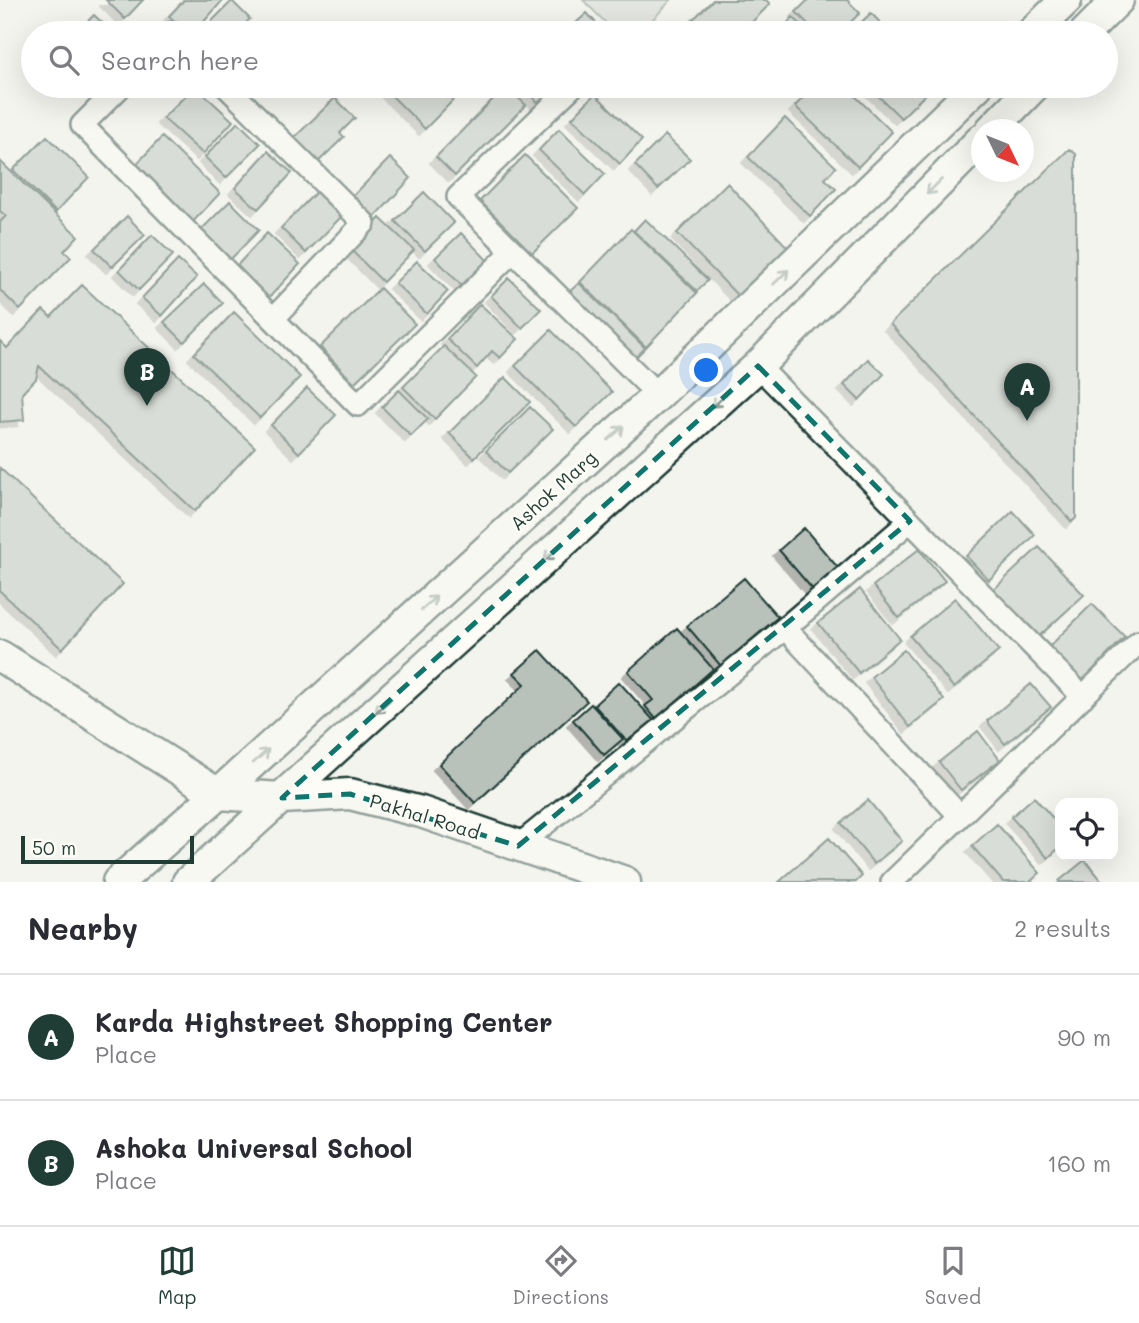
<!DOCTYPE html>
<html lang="en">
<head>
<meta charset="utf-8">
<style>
  :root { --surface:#fff; --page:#f7f7f7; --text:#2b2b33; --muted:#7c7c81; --line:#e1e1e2; --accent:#1f3d34 }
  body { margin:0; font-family:Mali,sans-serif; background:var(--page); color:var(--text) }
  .controls { position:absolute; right:21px; bottom:21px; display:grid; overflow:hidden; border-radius:14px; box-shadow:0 7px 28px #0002 }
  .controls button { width:63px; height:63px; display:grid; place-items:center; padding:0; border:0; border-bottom:2px solid var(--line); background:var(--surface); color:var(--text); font:35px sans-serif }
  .compass { position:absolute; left:971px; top:119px; width:63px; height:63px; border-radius:50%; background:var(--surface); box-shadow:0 7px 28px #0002; rotate:133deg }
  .scale { position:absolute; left:21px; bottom:18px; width:173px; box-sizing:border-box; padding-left:7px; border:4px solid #1f3d34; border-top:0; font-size:19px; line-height:24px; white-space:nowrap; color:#1f3d34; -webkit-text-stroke:5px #fdfcf7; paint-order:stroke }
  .you { position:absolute; left:707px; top:371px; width:24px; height:24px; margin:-18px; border:5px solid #fff; border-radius:50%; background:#1a73e8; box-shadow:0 0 0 10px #1a73e833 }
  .badge { display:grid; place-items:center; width:46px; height:46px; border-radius:50%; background:var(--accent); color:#fff; font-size:23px; font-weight:700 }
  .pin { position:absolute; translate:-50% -58px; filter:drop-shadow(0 2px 4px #0008) }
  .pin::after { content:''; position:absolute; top:37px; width:24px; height:21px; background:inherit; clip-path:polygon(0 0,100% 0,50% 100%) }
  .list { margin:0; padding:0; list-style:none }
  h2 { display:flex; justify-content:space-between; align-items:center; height:91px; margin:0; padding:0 28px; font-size:30px }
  h2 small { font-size:23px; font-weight:400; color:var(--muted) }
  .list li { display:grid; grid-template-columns:46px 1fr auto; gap:21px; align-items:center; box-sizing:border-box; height:126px; padding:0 28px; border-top:2px solid var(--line) }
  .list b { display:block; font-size:26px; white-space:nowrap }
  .list p { margin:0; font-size:23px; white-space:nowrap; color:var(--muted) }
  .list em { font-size:23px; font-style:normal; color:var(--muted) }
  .icon { flex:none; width:38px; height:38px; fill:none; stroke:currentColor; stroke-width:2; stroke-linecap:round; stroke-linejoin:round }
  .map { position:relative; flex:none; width:1139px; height:882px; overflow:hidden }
  .search { position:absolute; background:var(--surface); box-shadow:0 7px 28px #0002; left:21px; right:21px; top:21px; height:77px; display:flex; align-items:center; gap:18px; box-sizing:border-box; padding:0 24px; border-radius:38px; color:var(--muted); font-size:26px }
  .sheet { height:343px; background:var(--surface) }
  nav { display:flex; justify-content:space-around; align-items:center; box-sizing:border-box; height:98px; border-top:2px solid var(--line); background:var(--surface); font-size:19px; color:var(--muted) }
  nav a { display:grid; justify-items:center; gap:4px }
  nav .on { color:var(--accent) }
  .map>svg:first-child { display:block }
  .green { fill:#d1d6d1; stroke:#788a82; stroke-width:2 }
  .building { fill:#b9c1bb; stroke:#1f3d34; stroke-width:2; filter:url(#shadow) }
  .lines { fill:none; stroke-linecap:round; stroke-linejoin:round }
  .street-casing { stroke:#1f3d34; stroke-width:26 }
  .secondary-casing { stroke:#1f3d34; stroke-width:35 }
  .street { stroke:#fdfcf7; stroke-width:21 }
  .secondary { stroke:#fdfcf7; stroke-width:30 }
  .oneway { stroke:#8e9c96 }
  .marked { fill:none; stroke:#0f766e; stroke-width:5; stroke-dasharray:14 9; stroke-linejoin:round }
  .labels { text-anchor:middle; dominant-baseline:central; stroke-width:5; stroke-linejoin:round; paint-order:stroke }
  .street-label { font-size:19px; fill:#1f3d34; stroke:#fdfcf7 }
</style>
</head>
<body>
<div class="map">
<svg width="1139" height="882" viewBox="0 0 1139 882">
  <defs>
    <filter id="shadow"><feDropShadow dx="-6" dy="6" stdDeviation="0" flood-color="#0004"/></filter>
  </defs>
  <rect width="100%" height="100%" fill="#f4f4ef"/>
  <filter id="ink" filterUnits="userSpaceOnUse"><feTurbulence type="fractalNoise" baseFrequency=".0143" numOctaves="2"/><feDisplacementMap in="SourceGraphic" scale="14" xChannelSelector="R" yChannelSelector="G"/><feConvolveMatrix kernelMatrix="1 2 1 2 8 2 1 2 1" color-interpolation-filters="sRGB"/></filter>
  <g filter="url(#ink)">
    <!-- green -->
    <path class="green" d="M583,0h88l-31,33h-24z"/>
    <!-- building -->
    <path class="building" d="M106,0h37l-18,19z
      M184,0h39l-29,33h-6l-19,-17z
      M713,0h53l4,4 -29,29h-62z
      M808,0h39l13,13 -21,20h-22l-21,-21z
      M232,1l18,18 -14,14h-36z
      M587,13l18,20h-40z
      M871,13l19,20h-40z
      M94,15l19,18h-37z
      M793,17l16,16h-20l-6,-5z
      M195,86l38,35 -30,33 -40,-36z
      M382,86h85l-42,43z
      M506,86l20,19 -71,71 -19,-19z
      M523,86h33l-18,17z
      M815,86h30l47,46 -34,35 -63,-61z
      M868,86h66l-33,32z
      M595,94l47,46 -22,24 -48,-46z
      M335,98l20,20 -15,15 4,4 -27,26 -24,-24z
      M785,118l51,49 -11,12 11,10 -26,27 -62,-59z
      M238,122l22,22 -34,34 -21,-21z
      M559,129l46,45 -20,21 -46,-45z
      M665,135l25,24 -32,30 -23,-24z
      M47,136l42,41 -33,35 -43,-42z
      M162,137l58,56 -31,33 -57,-57z
      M1069,149l7,5v364l-4,4 -182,-198z
      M268,151l24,22 -34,36 -23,-21z
      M525,155l53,53 -46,45 -52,-52z
      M390,158l21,20 -36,39 -22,-21z
      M0,161l78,75 -14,15 7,6 -51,53 -20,-20v-68l6,-6 -6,-5z
      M727,183l65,69 -51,47 -64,-66z
      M318,190l25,25 -37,38 -25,-25z
      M424,192l30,31 -29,28 -30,-30z
      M230,201l29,29 -34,35 -30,-29z
      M127,216l18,19 -33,32 -18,-18z
      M380,218l34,32 -31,32 -33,-33z
      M645,219l63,61 -11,11 -63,-60z
      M631,229l66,64 -51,54 -66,-65z
      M267,233l33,31 -34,37 -33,-31z
      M461,233l30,31 -26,25 -30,-31z
      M152,235l21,20 -34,35 -20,-20z
      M178,260l19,17 -35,39 -20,-18z
      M417,261l31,30 -21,23 -32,-31z
      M509,278l32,31 -19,19 -31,-32z
      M579,283l66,65 -12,12 -66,-66z
      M204,284l19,19 -39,39 -20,-20z
      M82,285l173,162 -60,64 -156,-145 -3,13 -14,14 2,27 -24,2v-81l7,7 36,-38 8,7z
      M380,288l35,36 -61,59 -34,-36z
      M480,304l38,35 -18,19 -8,-7 -15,17 -30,-29z
      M234,312l66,65 -40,41 -66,-64z
      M551,330l61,62 -36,35 -61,-61z
      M444,346l32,31 -41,42 -32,-32z
      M868,359l16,15 -25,26 -15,-15z
      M505,377l25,25 -56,56 -25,-25z
      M307,388l29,27 -37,38 -28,-28z
      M399,390l29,29 -17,17 -29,-29z
      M530,407l23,22 -45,44 -22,-22z
      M0,468l123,116 -61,65 -62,-58z
      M1013,511l22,24 -46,45 -23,-24z
      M804,528l35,41 -25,22 -35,-41z
      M1039,547l45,48 -47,43 -44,-48z
      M919,549l26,32 -46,37 -26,-32z
      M744,578l34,39 -43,37 5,6 -14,12 -39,-46z
      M860,589l40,50 -41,34 -41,-50z
      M955,598l44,53 -45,37 -44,-52z
      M1092,604l33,33 -43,44 -34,-33z
      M677,628l36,41 -57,50 -11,-13 8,-6 -25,-29z
      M540,650l47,51 -112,102 -36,-39 86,-80 -11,-11z
      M904,650l40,50 -34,27 -39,-50z
      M619,682l37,41 -25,23 -37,-41z
      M1031,684l20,23 -46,37 -18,-23z
      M591,704l32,35 -19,16 -31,-35z
      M978,731l22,29 -39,30 -22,-28z
      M1034,797l26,29v21l-12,11 -37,-41z
      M868,800l34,41 -28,23 -33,-41z
      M997,824l43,49 -10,9h-27l-31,-36z
      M829,838l33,38 -6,6h-77z
      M1085,860l18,22h-44v-1z"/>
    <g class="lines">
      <!-- street casing -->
      <g class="street-casing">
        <path id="street" d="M172,33h1
          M121,86l-39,39 276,280 154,-153
          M226,86l138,137 -90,95
          M573,86l-115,111 200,198
          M758,366l325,331
          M785,628l125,-107
          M518,846l267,-218 175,188
          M892,882l247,-240"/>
      </g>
      <!-- secondary casing -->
      <g class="secondary-casing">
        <path id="secondary" d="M1032,33l34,-33
          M1085,33l33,-33
          M991,130l43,-44
          M0,656l218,138 64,4 68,-4 71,18 204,70
          M118,882l100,-88 440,-399 319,-309
          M188,882l570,-516 224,-227"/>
      </g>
      <!-- street -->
      <use href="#street" class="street"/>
      <!-- secondary -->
      <use href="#secondary" class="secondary"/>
    </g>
    <!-- one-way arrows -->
    <defs><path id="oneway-shaft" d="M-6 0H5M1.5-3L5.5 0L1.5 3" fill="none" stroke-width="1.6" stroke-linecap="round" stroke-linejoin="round" transform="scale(1.75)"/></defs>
    <g class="oneway">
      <use href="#oneway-shaft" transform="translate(934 187) rotate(135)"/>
      <use href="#oneway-shaft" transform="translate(781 277) rotate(-44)"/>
      <use href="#oneway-shaft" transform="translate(720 400) rotate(138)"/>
      <use href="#oneway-shaft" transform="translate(616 433) rotate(-42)"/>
      <use href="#oneway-shaft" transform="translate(552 553) rotate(138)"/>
      <use href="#oneway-shaft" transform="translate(429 603) rotate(-42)"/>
      <use href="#oneway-shaft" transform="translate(383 706) rotate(138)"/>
      <use href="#oneway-shaft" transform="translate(261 756) rotate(-42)"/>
    </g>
  </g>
  <!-- marked area -->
  <path d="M0 0H1139V882H0ZM758,366l152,155 -392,325 -168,-52 -68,4z" fill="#f4f4ef" fill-opacity=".55" fill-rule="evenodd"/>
  <path class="marked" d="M758,366l152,155 -392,325 -168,-52 -68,4z"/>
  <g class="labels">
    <!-- street labels -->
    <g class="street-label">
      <text transform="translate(553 490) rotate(-42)">Ashok Marg</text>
      <text transform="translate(425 816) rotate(17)">Pakhal Road</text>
    </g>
  </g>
</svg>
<div class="controls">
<button><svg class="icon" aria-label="locate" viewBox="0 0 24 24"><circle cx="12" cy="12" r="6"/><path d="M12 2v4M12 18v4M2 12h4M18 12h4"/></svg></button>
</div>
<svg class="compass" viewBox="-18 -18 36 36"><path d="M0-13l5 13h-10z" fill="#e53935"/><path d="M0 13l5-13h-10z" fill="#7c7c81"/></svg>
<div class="scale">50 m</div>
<div class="you"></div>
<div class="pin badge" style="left:1027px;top:421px">A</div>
<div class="pin badge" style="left:147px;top:406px">B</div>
<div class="search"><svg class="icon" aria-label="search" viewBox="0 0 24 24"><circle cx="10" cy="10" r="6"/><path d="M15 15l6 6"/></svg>Search here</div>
</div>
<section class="sheet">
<h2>Nearby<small>2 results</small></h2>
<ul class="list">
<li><span class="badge">A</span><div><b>Karda Highstreet Shopping Center</b><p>Place</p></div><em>90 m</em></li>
<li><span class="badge">B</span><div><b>Ashoka Universal School</b><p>Place</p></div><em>160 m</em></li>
</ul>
</section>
<nav>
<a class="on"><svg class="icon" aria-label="map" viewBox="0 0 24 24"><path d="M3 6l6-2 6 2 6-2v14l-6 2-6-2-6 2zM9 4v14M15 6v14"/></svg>Map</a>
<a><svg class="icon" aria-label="directions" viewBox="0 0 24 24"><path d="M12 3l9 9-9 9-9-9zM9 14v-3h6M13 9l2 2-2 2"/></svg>Directions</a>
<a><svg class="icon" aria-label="saved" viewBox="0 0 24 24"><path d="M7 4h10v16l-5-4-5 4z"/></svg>Saved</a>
</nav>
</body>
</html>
